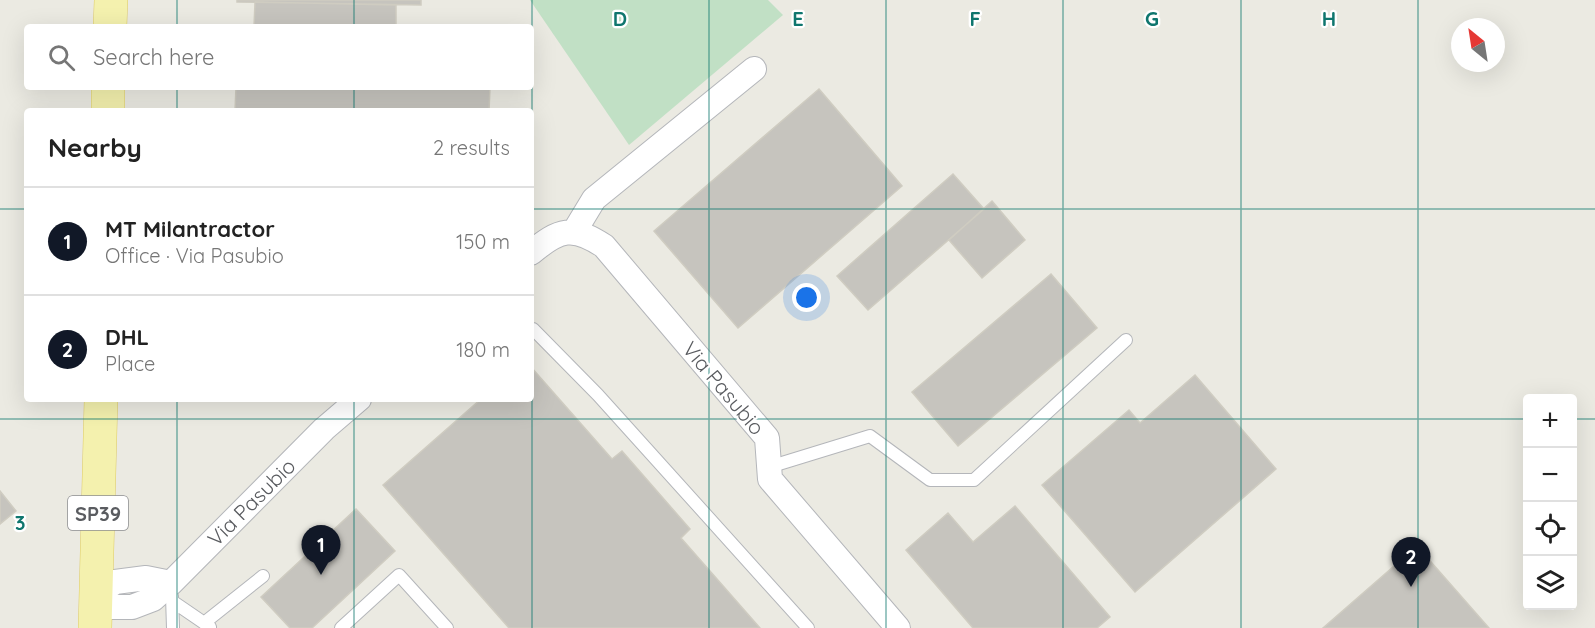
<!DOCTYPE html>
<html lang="en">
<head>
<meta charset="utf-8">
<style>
  :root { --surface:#fff; --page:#f6f6f6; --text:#222; --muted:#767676; --line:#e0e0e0; --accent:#111827 }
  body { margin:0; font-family:Quicksand,sans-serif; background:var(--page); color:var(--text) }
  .controls { position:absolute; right:18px; bottom:18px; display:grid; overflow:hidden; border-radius:6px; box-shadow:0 6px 24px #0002 }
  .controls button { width:54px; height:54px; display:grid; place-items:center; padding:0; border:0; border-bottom:2px solid var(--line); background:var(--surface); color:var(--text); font:30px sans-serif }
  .compass { position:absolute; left:1451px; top:18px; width:54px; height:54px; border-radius:50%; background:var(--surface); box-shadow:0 6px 24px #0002; rotate:330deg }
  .you { position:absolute; left:807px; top:298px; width:21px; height:21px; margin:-15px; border:4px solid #fff; border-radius:50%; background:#1a73e8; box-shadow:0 0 0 9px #1a73e833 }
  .badge { display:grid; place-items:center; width:39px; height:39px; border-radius:50%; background:var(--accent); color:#fff; font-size:20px; font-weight:700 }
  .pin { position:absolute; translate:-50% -50px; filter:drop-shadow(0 2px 3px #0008) }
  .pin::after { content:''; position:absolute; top:32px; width:21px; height:18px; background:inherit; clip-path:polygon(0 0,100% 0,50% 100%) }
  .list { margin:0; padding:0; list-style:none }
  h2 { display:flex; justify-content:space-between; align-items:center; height:78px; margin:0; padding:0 24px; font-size:26px }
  h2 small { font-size:20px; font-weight:400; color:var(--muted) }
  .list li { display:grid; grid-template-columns:39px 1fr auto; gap:18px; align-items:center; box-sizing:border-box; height:108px; padding:0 24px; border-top:2px solid var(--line) }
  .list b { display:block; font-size:22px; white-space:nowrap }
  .list p { margin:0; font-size:20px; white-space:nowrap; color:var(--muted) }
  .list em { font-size:20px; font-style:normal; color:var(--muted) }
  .icon { flex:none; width:33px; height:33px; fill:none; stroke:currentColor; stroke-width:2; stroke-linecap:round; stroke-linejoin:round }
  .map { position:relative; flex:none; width:1595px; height:628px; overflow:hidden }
  .search { position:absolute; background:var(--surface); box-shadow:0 6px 24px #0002; left:24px; top:24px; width:510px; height:66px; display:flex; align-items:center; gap:15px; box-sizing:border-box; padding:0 21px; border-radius:6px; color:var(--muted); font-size:22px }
  .panel { position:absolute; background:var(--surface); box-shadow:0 6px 24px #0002; left:24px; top:108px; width:510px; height:294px; border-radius:6px }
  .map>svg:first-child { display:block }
  .green { fill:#c1e0c5 }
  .building { fill:#c6c4be; stroke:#cfccc1; stroke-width:1.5 }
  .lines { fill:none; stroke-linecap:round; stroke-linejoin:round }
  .lane-casing { stroke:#b4b6ba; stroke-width:14 }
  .street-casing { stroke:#b4b6ba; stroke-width:26 }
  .primary-casing { stroke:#decb67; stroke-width:34 }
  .lane { stroke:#fff; stroke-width:12 }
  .street { stroke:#fff; stroke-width:24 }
  .primary { stroke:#f4f1ae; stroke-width:33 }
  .grid { fill:none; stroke:#0f766e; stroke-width:1.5; stroke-opacity:0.55 }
  .labels { text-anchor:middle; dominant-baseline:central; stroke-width:4.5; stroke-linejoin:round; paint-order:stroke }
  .shield { fill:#fff; stroke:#8c8d90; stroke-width:1.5 }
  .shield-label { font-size:20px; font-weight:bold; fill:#5a5c60 }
  .street-label { font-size:21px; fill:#5a5c60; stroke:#fff }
  .grid-label { font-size:20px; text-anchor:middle; font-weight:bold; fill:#0f766e; stroke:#fff; stroke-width:4.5; stroke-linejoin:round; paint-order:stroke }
</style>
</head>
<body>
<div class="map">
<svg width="1595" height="628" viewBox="0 0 1595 628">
  <rect width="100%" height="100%" fill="#ebeae2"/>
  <!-- green -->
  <path class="green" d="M530,0h238l15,15 -154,130z"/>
  <!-- building -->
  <path class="building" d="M237,0h184v5l-184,-3z
    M255,2l141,3v22h-142z
    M236,87h254l-1,24h-254z
    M819,89l83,97 -164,142 -84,-97z
    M953,174l31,35 -116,101 -31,-34z
    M992,201l33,39 -43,38 -33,-38z
    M1051,274l46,54 -139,118 -46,-54z
    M531,367l81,92 10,-8 68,78 -9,9 79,90h-251l-126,-143 98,-86h50z
    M1195,375l81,94 -141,123 -93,-107 87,-75 11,13z
    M0,491l16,20 -16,13z
    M1015,506l95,111 -13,11h-124l-67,-78 42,-37 25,29z
    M356,509l39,42 -83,77h-22l-29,-31z
    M1417,546l72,82h-166z"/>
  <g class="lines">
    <!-- lane casing -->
    <g class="lane-casing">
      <path id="lane" d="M533,329l65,66 210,233
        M769,467l101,-31 60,44h44l152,-140
        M172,596l1,32
        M172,601l38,26
        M204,623l59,-47
        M341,628l58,-53 48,53"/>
    </g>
    <!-- street casing -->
    <g class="street-casing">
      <path id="street" d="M574,232l20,-33 160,-130
        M531,253c28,-24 42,-28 73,-7l163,192 3,41 128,149
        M171,583l-25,-5 -31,4 -19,13 13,12h23l21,-8 18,-16 153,-154 35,-30"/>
    </g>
    <!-- primary casing -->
    <g class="primary-casing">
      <path id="primary" d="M110,27l1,-27
        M108,111v-24
        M95,628l6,-229"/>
    </g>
    <!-- lane -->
    <use href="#lane" class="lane"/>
    <!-- street -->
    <use href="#street" class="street"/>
    <!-- primary -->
    <use href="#primary" class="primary"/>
  </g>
  <!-- grid -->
  <path class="grid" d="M177,0v27M354,0v27M532,0v628M709,0v628M886,0v628M1063,0v628M1241,0v628M1418,0v628M177,87v24M354,87v24M0,209h27M531,209h1064M177,399v229M354,399v229M0,419h1528M1572,419h23"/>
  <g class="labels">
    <!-- shield labels -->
    <rect class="shield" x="68" y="496" width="60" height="34" rx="4.5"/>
    <g class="shield-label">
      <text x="98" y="513">SP39</text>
    </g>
    <!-- street labels -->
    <g class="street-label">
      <text transform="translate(724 388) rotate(50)">Via Pasubio</text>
      <text transform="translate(251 502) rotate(-45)">Via Pasubio</text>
    </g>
  </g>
  <g class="grid-label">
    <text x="620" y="26">D</text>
    <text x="798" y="26">E</text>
    <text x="975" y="26">F</text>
    <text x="1152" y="26">G</text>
    <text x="1329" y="26">H</text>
    <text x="20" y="530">3</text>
  </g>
</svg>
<div class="controls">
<button>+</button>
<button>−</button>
<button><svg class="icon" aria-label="locate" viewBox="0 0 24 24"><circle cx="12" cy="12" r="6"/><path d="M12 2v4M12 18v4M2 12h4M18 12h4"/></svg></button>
<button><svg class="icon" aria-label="layers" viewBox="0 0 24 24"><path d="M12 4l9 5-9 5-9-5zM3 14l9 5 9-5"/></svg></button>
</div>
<svg class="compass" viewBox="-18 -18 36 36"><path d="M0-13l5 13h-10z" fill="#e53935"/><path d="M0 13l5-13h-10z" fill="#767676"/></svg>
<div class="you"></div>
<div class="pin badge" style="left:321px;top:575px">1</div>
<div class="pin badge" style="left:1411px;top:587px">2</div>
<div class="search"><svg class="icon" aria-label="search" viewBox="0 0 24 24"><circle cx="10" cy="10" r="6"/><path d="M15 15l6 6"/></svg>Search here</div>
<section class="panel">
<h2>Nearby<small>2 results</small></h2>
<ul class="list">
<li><span class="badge">1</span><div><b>MT Milantractor</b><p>Office · Via Pasubio</p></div><em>150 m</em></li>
<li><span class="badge">2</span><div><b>DHL</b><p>Place</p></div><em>180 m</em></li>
</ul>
</section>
</div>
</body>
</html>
